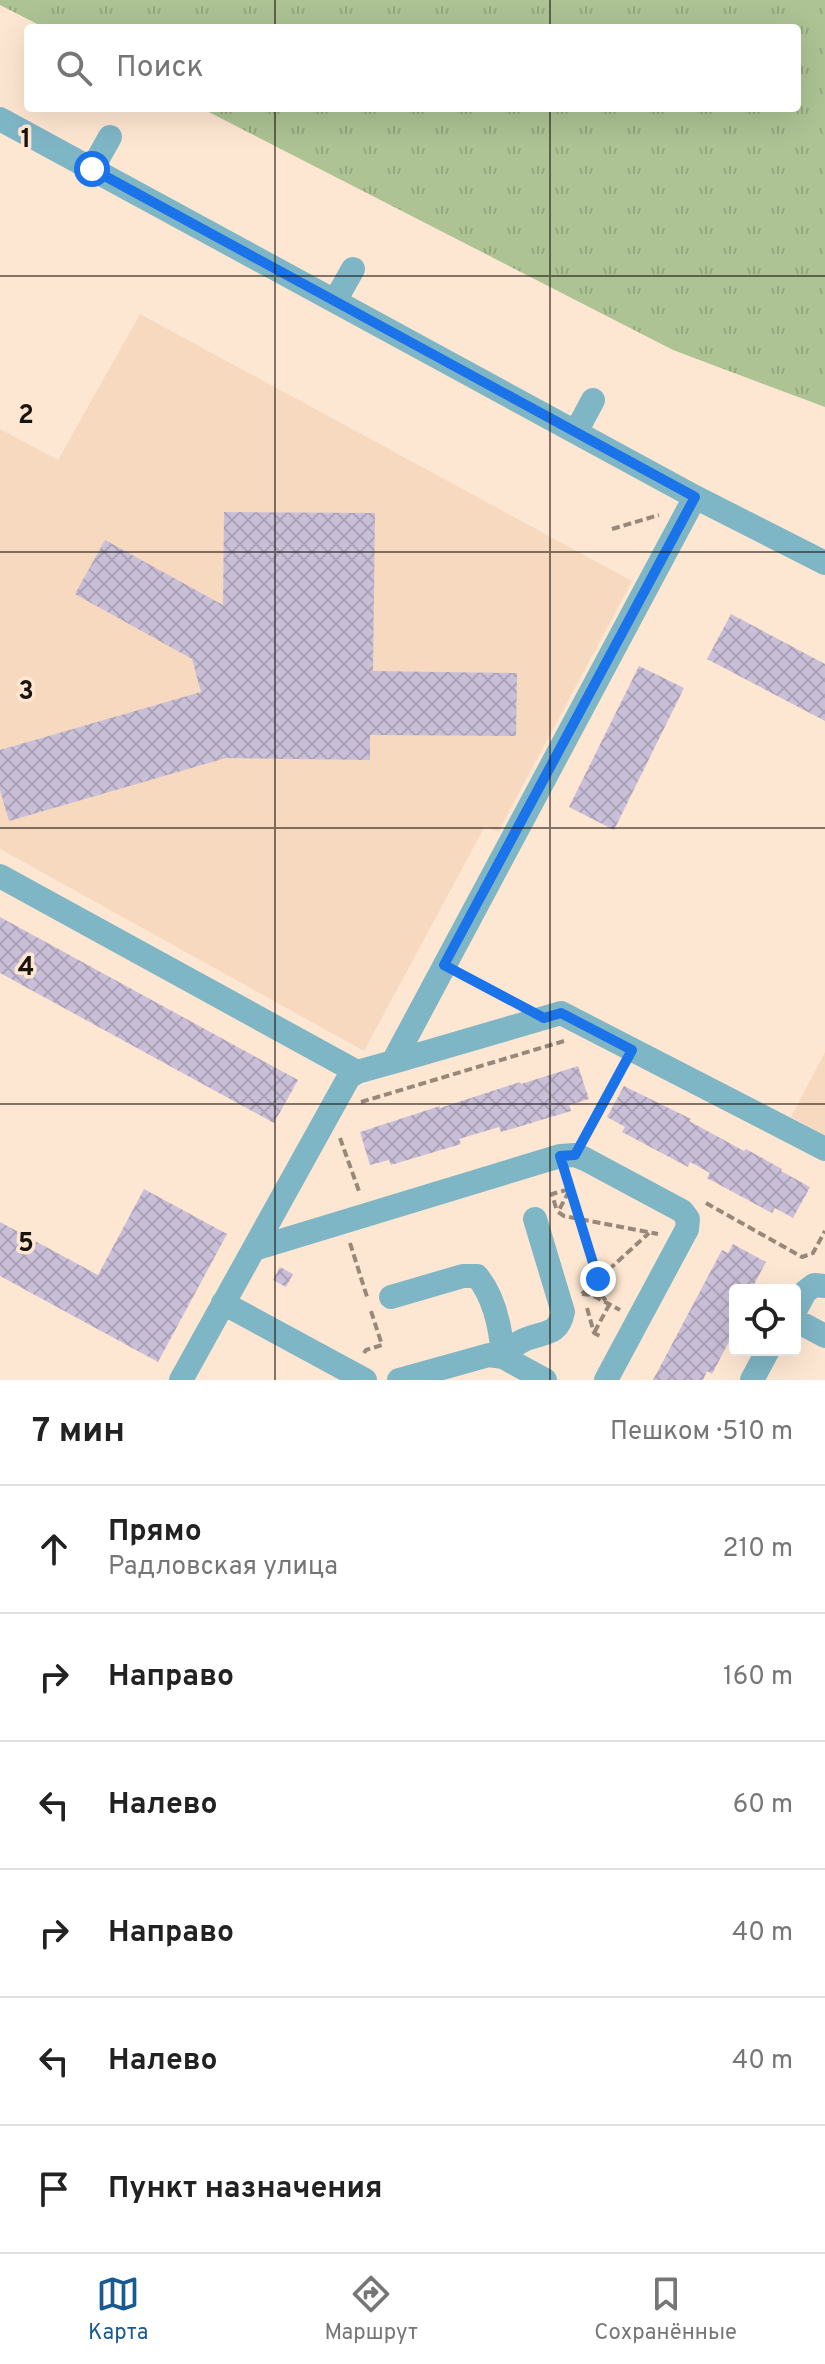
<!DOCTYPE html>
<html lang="ru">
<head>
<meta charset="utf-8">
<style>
  :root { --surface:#fff; --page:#f6f6f6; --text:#222; --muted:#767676; --line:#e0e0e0; --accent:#195a90 }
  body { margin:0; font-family:Overpass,sans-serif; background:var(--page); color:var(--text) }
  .controls { position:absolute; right:24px; bottom:24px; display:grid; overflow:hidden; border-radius:8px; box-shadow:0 8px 32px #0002 }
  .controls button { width:72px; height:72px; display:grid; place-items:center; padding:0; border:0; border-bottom:2px solid var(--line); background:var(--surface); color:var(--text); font:40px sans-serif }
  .stop { position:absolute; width:24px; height:24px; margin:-18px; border:6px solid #1a73e8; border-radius:50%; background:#fff }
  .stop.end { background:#1a73e8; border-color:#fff; box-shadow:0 2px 8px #0008 }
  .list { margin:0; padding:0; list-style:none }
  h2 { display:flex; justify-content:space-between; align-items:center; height:104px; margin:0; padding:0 32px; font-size:34px }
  h2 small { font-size:26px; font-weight:400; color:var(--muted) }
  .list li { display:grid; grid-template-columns:52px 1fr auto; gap:24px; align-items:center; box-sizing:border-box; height:128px; padding:0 32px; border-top:2px solid var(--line) }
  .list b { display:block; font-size:30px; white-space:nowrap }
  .list p { margin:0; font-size:26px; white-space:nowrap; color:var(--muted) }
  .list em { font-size:26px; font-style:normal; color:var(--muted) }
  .icon { flex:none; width:44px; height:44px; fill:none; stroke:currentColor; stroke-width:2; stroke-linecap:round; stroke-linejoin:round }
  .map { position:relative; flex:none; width:825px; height:1380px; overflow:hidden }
  .search { position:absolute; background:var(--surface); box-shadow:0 8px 32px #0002; left:24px; right:24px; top:24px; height:88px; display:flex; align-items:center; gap:20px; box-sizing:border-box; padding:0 28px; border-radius:8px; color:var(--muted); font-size:30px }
  .sheet { height:872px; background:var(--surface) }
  nav { display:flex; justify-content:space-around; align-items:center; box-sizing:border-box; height:112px; border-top:2px solid var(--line); background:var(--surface); font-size:22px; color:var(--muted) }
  nav a { display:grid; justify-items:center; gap:4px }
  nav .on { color:var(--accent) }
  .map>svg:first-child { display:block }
  .built { fill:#f6d9bf }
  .grass { fill:url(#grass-tufts) }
  .building { fill:url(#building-cross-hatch) }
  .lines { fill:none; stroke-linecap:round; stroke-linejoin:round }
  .path { stroke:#988879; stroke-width:4; stroke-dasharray:8 4; stroke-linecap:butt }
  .minor { stroke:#7fb6c6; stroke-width:24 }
  .route { stroke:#1a73e8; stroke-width:10 }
  .grid { fill:none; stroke:#1b140c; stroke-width:2; stroke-opacity:0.55 }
  .grid-label { font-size:26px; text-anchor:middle; font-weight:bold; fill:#1b140c; stroke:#fee7d2; stroke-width:7; stroke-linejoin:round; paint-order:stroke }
</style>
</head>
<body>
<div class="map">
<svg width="825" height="1380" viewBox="0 0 825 1380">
  <defs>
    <pattern id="grass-tufts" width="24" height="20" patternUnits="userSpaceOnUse" patternTransform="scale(2)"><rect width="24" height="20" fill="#adc394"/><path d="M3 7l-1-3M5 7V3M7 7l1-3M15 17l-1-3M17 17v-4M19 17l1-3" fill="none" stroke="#94a77e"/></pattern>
    <pattern id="building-cross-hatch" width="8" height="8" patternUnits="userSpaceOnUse" patternTransform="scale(2)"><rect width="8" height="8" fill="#c9bfd8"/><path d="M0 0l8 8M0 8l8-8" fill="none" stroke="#aca3b8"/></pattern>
  </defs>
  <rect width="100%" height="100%" fill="#fee7d2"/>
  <!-- built -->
  <path class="built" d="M140,314l492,267 -134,251 -13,-6 -121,225 -364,-202v-420l58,31z
    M825,1052v84l-34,-19z"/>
  <!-- grass -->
  <path class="grass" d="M0,0h825v407l-152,-57 -472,-242h596v-80h-752l-45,-23z"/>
  <!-- building -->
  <path class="building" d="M224,512l151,1 -2,158 144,2 -1,63 -146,-1v25l-144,-2 -217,63 -9,-31v-40l201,-58 -9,-33 -117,-65 30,-54 118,65z
    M731,614l94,50v57l-118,-62z
    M639,666l45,22 -70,142 -45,-23z
    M0,917l298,163 -24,43 -274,-150z
    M578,1066l11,33 -20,6 2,6 -70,21 -2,-5 -40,12 2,5 -70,21 -2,-5 -19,5 -10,-33 80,-26v2l80,-26 1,2z
    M624,1086l67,33 -2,2 55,30 2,-2 36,20 -1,2 29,16 -17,31 -18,-10 -3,5 -4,-2 -61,-33 3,-5 -20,-11 -2,5 -66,-35 3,-5 -18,-10z
    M144,1189l83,45 -69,128 -158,-86v-54l98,53z
    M733,1244l33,18 -15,28h-16v40l-23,44 -5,-3 -4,9h-50l69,-130 6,3z
    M280,1267l13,7 -7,13 -13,-7z"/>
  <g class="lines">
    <!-- path -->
    <path class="path" d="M612,529l47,-14
      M465,976l48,26
      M361,1102l203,-61
      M585,1136l36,-66
      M340,1138l20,56
      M567,1179l36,118 6,8 -15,28
      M569,1191l-11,21 6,4 94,18
      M706,1203l96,54 11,-4 12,-22
      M556,1208l-4,-14 18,-5
      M350,1243l18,57
      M582,1294l67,-61
      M582,1294l10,1 28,15
      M587,1308l7,25 8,4
      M364,1353l2,-3 16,-5 -12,-37"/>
    <!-- minor -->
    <path class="minor" d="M0,119l695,378 130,66
      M92,169l18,-32
      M335,301l18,-32
      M576,432l17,-32
      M0,876l357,196
      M393,1062l168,-49 264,136
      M254,1249l306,-93 15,-1 10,4 97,52 6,8 -1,10 -81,151
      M391,1297l72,-21h14c18,22 24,53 26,81
      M223,1303l142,77
      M795,1311l10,-19 9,-7 11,1
      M795,1320l30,16
      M503,1357c6,-7 12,-13 21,-17 19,-9 34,-3 39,-28l-28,-93
      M181,1380l168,-303 8,-5 36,-10 302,-565
      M399,1380l90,-25 14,2 42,23
      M752,1380l16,-30"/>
  </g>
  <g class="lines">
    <!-- route -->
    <path class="route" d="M92,169l603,328 -251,468 100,53 17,-5 71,37 -57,105 -15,1 38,123"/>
  </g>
  <!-- grid -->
  <path class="grid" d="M275,0v28M550,0v28M275,108v1272M550,108v1272M0,276h825M0,552h825M0,828h825M0,1104h825"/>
  <g class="grid-label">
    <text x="26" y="147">1</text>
    <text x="26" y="423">2</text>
    <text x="26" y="699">3</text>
    <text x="26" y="975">4</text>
    <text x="26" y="1251">5</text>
  </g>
</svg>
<div class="controls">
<button><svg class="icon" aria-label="locate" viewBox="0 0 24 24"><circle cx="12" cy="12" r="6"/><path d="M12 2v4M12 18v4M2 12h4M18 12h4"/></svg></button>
</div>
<div class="stop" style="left:92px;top:169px"></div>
<div class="stop end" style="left:598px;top:1279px"></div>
<div class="search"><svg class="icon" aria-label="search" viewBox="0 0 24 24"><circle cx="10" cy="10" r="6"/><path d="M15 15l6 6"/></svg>Поиск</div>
</div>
<section class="sheet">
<h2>7 мин<small>Пешком · 510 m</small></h2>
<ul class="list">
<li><svg class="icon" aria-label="ahead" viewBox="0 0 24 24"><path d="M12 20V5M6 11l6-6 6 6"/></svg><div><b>Прямо</b><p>Радловская улица</p></div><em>210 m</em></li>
<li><svg class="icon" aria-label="right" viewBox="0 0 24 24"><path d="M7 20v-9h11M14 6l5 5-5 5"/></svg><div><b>Направо</b></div><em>160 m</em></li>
<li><svg class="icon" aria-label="left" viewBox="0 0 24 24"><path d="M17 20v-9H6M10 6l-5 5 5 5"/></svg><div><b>Налево</b></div><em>60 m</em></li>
<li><svg class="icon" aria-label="right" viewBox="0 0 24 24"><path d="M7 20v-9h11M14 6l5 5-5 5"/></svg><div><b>Направо</b></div><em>40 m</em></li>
<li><svg class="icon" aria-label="left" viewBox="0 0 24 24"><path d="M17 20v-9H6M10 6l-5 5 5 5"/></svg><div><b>Налево</b></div><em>40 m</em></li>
<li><svg class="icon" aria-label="arrive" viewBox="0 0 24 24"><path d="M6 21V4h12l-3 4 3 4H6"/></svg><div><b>Пункт назначения</b></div></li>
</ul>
</section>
<nav>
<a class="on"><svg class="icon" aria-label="map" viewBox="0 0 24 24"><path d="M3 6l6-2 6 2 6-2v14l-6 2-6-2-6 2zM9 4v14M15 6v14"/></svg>Карта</a>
<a><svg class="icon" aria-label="directions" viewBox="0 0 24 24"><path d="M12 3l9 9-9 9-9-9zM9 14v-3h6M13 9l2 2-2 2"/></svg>Маршрут</a>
<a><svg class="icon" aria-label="saved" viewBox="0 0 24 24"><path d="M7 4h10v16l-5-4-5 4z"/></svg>Сохранённые</a>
</nav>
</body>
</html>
